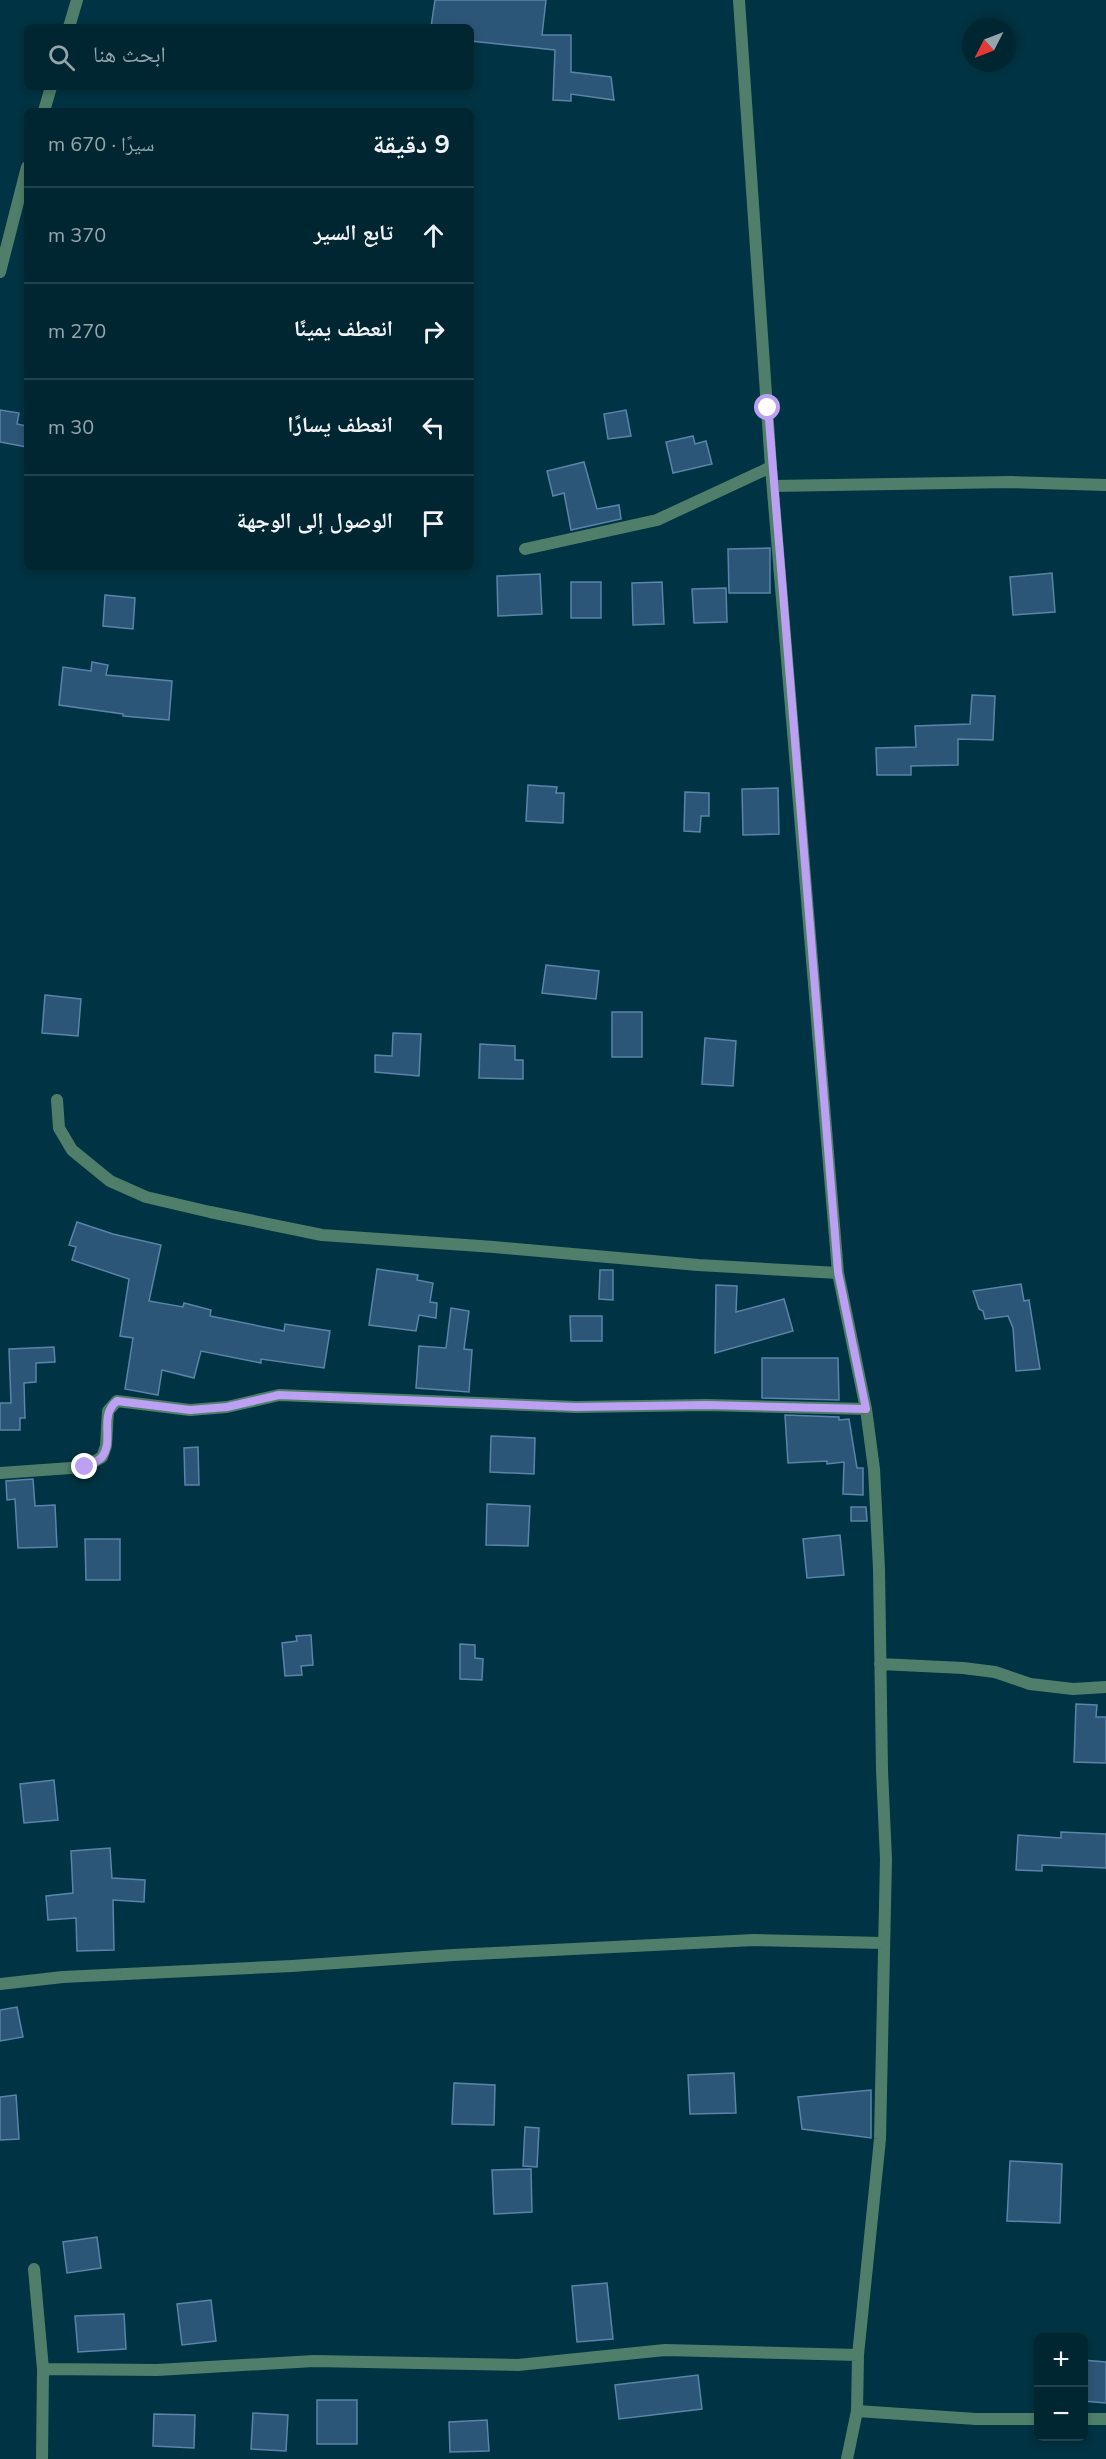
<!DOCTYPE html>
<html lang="ar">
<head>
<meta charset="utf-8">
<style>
  :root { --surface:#002632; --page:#0a2e3a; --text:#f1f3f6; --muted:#95a5ac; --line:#22434d }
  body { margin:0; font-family:"Nunito Sans","Noto Naskh Arabic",sans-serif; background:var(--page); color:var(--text); direction:rtl }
  .controls { position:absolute; right:18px; bottom:18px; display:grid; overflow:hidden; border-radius:9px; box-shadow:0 3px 9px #0003 }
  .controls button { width:54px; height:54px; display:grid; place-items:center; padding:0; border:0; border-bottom:2px solid var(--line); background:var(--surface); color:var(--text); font:30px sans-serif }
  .compass { position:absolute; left:962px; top:18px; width:54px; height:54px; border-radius:50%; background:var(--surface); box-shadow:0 3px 9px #0003; rotate:228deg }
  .stop { position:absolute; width:18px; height:18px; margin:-14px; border:4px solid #bca0f2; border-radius:50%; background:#fff }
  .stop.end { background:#bca0f2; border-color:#fff; box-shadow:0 2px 6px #0008 }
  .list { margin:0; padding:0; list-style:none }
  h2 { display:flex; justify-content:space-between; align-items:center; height:78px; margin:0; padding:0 24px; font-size:26px }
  h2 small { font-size:20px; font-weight:400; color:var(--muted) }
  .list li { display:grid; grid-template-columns:39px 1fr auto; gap:18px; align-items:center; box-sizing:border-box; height:96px; padding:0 24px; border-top:2px solid var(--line) }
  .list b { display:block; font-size:22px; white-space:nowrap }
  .list em { font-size:20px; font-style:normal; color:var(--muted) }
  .icon { flex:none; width:33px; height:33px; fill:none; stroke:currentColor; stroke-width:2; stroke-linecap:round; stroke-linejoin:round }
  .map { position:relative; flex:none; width:1106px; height:2459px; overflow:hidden; direction:ltr }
  .search { position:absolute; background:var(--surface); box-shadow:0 3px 9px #0003; left:24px; top:24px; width:450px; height:66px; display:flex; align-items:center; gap:15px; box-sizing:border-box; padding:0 21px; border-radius:9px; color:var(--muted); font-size:22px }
  .panel { position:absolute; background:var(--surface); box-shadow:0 3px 9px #0003; left:24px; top:108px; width:450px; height:462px; border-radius:9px; direction:rtl }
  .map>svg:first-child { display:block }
  .building { fill:#2c5677; stroke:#5a84a8; stroke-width:1.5 }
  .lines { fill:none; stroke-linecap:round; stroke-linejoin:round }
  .minor { stroke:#4f7f6a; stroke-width:12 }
  .route { stroke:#bca0f2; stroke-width:8 }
</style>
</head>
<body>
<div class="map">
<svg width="1106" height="2459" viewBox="0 0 1106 2459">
  <rect width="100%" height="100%" fill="#003343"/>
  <!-- building -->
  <path class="building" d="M435,0h111l-4,35h29v37l40,5 3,23 -43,-6v7l-18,-1 2,-50 -84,-9v-14h-40z
    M0,410l19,3 -2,11 10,2v21l-27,-5z
    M626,410l5,26 -23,3 -4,-25z
    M693,436l2,8 11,-3 6,23 -39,9 -7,-31z
    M584,462l13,47 22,-4 2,14 -50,11 -7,-37 -11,3 -6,-25z
    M770,548v45h-41l-1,-44z
    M1052,573l3,39 -42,3 -3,-38z
    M540,574l2,40 -44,2 -1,-40z
    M571,582h30v36h-30z
    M662,582l2,42 -31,1 -1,-42z
    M726,588l1,34 -33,1 -2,-34z
    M105,595l30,3 -2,31 -30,-3z
    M92,662l16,3 -2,10 66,6 -3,39 -46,-4v-2l-64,-9 4,-38 28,4z
    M972,695l23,1 -2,44 -35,-1v26l-47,1v9h-34l-1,-27 40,-1 -1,-21 55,-2z
    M528,785l29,2 -1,6h8l-1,30 -37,-2z
    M778,788l1,46 -36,1 -1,-46z
    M685,792l24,1v23h-8l-1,16 -16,-1z
    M546,965l53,6 -3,28 -54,-6z
    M45,995l36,4 -3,37 -36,-3z
    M612,1012h30v45h-30z
    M393,1033l28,1 -2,42 -44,-4v-17l17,1z
    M705,1038l31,3 -3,45 -31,-2z
    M480,1044l35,2v14h8v19l-44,-1z
    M77,1222l36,12 48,11 -12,56 34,6 1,-4 27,7 -1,6 74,15 1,-7 45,7 -6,37 -63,-9v4l-60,-12 -7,27 -32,-8 -4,25 -33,-6 8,-51 -13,-2 9,-57 -57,-19 4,-13 -7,-2z
    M377,1269l41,6 -1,5 16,3 -3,19 7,1 -1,15 -17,-3 -3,16 -47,-6z
    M600,1270h13v30l-14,-1z
    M1021,1284l3,17 5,-1 11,69 -24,2 -3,-43 -5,-12 -23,3 -2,-8 -4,-2 -6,-18z
    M716,1285l21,1 -1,26 48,-13 9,32 -78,22z
    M451,1308l18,3 -5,38 8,1 -3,42 -53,-4 3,-42 27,2z
    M570,1316h32v25h-31z
    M54,1347l1,15 -19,1v19l-12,1 1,35h-5v12h-20v-27h11l-2,-54z
    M762,1358h76l1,42 -77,-2z
    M785,1415l54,2v3l10,-1 8,49h6v27l-20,-1 1,-32 -17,2v-3l-39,2z
    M491,1436l44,2 -1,36 -44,-2z
    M198,1447l1,38h-14l-1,-37z
    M33,1479l2,27 20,-1 2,42 -39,1 -3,-49 -8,1 -1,-19z
    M487,1504l43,2 -2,40 -42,-1z
    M851,1507h15l1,14h-16z
    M840,1535l4,40 -37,3 -4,-39z
    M85,1539h35v41h-34z
    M311,1635l2,30 -12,1 1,9 -17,1 -3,-33 15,-2 -1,-5z
    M460,1644l15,1v13l8,1 -1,21 -22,-1z
    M1076,1704l21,1 -1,12h10v46l-32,-1z
    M54,1780l4,40 -34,3 -4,-39z
    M1061,1832l45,2v34l-64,-3v6l-26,-1 2,-35 43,3z
    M110,1848l2,30 33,2 -1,22 -31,-2 1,50 -37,1 -1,-33 -28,2 -2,-24 27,-3 -2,-42z
    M17,2007l6,30 -23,4v-31z
    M734,2073l2,40 -46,1 -2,-39z
    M454,2083l41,2 -1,40 -42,-1z
    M871,2090v48l-69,-9 -4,-32z
    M16,2095l3,44 -19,1v-43z
    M525,2127l14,1 -2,39 -14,-1z
    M1010,2161l52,3 -2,59 -53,-2z
    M531,2169l1,43 -38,2 -2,-44z
    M97,2237l4,31 -34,5 -4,-31z
    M607,2283l6,56 -36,3 -5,-56z
    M211,2300l5,41 -34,4 -5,-41z
    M124,2314l2,35 -48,3 -3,-36z
    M1083,2360l23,2v41l-23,-2z
    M698,2375l4,34 -83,10 -4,-34z
    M317,2400h40v44h-40z
    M253,2413l35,2 -2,36 -35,-2z
    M154,2414l41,1 -1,33 -41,-2z
    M487,2420l2,31 -39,1 -1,-30z"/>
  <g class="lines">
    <!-- minor -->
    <path class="minor" d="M739,0l32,467 67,806 28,136 8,60 5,100 3,201 4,89 -6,280 -22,216 -1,56 -10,48
      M69,27l8,-27
      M44,111l7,-24
      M0,272l27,-105
      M773,486l238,-4 95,3
      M525,549l132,-29 114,-53
      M57,1100l2,28 13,22 38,31 36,16 64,15 112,23 172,12 204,18 140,8
      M0,1473l85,-6 17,-10 4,-11 2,-35 9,-10 73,9 37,-3 52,-12 297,12 131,-2 159,4
      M880,1664l83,4 32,4 35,12 43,5 33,-2
      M0,1984l63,-7 229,-11 161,-11 301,-15 130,3
      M34,2269l9,100 -1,90
      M43,2369l114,1 157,-9 204,4 147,-15 193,5
      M857,2411l119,8h62
      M1084,2419h22"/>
  </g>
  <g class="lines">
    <!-- route -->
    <path class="route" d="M85,1467c5,-3 14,-6 17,-10 13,-17 -4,-41 15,-56l73,9 37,-3 52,-12 297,12 131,-2 159,4 -28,-137 -70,-864"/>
  </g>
</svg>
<div class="controls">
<button>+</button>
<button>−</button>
</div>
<svg class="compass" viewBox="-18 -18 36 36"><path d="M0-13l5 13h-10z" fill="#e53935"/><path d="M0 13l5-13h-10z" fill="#95a5ac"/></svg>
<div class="stop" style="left:768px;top:408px"></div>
<div class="stop end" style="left:85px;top:1467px"></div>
<div class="search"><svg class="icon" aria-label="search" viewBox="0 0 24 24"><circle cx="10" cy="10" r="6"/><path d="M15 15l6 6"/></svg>ابحث هنا</div>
<section class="panel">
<h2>9 دقيقة<small>سيرًا · 670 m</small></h2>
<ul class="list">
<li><svg class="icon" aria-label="ahead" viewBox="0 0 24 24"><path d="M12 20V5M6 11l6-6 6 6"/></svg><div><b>تابع السير</b></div><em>370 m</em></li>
<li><svg class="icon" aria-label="right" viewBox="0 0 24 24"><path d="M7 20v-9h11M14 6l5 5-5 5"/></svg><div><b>انعطف يمينًا</b></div><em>270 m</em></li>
<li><svg class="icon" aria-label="left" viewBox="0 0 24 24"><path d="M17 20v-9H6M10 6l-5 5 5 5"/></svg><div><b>انعطف يسارًا</b></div><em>30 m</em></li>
<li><svg class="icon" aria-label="arrive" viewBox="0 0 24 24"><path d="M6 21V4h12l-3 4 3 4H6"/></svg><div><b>الوصول إلى الوجهة</b></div></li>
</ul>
</section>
</div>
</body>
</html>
